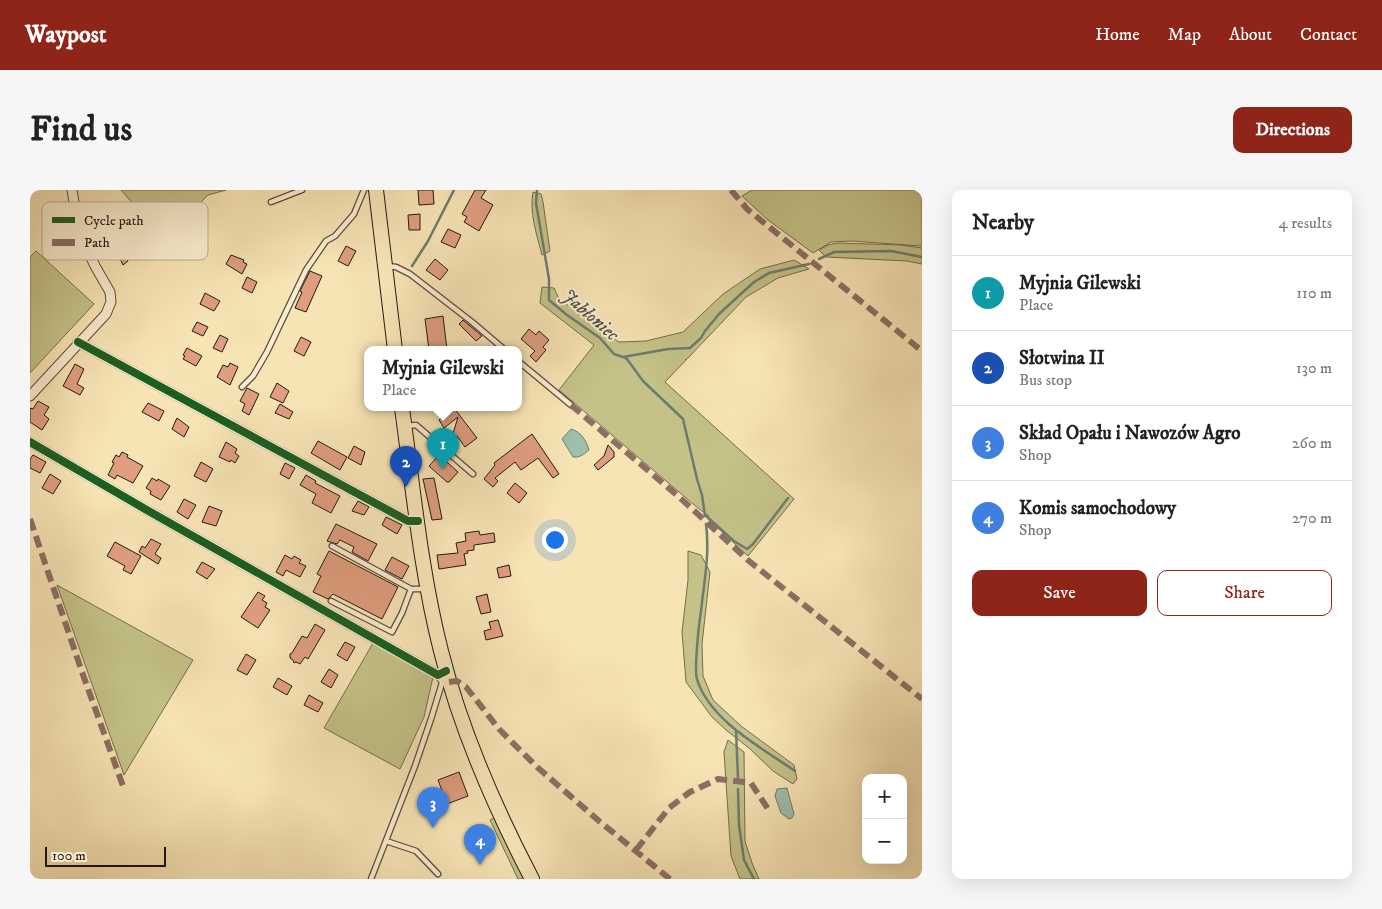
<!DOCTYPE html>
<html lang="en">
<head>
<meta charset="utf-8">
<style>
  :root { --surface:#fff; --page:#f6f6f6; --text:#222; --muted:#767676; --line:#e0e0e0; --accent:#8f2418 }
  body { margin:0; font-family:"IM FELL DW Pica",serif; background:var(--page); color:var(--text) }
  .controls { position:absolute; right:15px; bottom:15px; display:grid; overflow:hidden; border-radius:10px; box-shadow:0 5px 20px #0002 }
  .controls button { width:45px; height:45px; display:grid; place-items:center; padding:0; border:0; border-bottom:1px solid var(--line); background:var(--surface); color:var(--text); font:25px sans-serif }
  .scale { position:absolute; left:15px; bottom:12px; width:121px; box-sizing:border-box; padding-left:5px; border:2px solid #251813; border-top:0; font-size:14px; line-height:18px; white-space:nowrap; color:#251813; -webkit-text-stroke:4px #faedcf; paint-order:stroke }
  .you { position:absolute; left:524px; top:349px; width:18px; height:18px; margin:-12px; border:4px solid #fff; border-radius:50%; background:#1a73e8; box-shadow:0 0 0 8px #1a73e833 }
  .badge { display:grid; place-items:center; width:32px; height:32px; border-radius:50%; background:var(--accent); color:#fff; font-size:16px; font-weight:700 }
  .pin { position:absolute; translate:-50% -41px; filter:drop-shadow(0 1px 2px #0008) }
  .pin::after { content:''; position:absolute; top:26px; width:18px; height:15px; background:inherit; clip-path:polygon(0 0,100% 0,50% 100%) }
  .popup { position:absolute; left:334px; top:156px; width:158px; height:65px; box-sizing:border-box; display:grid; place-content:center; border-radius:10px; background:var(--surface); filter:drop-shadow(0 1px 4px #0005); font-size:16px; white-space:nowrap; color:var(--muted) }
  .popup b { font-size:19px; color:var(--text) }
  .popup::after { content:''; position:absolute; left:50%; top:100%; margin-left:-10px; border:10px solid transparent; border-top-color:var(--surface) }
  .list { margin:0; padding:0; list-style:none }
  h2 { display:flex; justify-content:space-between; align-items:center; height:65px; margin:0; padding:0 20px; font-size:21px }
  h2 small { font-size:16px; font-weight:400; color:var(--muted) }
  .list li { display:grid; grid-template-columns:32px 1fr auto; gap:15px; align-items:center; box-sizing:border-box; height:75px; padding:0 20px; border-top:1px solid var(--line) }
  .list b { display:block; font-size:19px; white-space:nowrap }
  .list p { margin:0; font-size:16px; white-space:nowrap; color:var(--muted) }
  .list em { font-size:16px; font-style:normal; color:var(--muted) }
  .actions { display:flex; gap:10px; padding:15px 20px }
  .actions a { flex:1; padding:11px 0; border:1px solid var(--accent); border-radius:10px; text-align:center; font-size:18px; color:var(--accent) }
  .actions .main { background:var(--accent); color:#fff }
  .map { position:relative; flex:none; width:892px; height:689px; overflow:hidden; border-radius:10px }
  header { display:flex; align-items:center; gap:30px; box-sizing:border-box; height:70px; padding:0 25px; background:var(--accent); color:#fff }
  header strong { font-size:24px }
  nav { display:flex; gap:28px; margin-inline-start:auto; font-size:18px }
  .intro { display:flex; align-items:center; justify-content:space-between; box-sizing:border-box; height:120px; padding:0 30px }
  h1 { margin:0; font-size:35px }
  .button { padding:12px 22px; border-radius:10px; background:var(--accent); color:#fff; font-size:18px; font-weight:700 }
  main { display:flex; gap:30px; padding:0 30px }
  aside { flex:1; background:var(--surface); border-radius:10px; box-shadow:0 5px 20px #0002 }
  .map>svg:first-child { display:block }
  .green { fill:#c4c288; stroke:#746d4e }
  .water { fill:#9dbfab; stroke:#6d7c6e }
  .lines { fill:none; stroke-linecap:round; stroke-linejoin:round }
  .stream { stroke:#6d7c6e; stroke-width:2.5 }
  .building { fill:#df9e7f; stroke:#251813 }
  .lane-casing { stroke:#5a4b3c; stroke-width:7 }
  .street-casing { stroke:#5a4b3c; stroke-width:11 }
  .primary-casing { stroke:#251813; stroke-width:16 }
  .lane { stroke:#faedcf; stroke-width:4.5 }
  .street { stroke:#faedcf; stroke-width:9 }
  .primary { stroke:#f7e4b5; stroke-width:14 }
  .quiet { stroke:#8d6e63; stroke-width:6; stroke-dasharray:12 6; stroke-linecap:butt }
  .cycleway-casing { stroke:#faedcf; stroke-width:11 }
  .cycleway { stroke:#1b5e20; stroke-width:8 }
  .labels { text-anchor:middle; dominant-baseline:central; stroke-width:4; stroke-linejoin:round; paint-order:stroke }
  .water-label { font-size:19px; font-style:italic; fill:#4f5248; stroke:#faedcf }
  .key { fill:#faedcf; stroke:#baad97; stroke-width:1 }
  .key-label { font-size:14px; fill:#251813 }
</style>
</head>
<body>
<header>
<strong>Waypost</strong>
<nav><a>Home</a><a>Map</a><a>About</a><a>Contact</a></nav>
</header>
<div class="intro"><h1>Find us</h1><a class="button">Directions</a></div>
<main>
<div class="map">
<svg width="892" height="689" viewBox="0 0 892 689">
  <rect width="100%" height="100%" fill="#f7e4b5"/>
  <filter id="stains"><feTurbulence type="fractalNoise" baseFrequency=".004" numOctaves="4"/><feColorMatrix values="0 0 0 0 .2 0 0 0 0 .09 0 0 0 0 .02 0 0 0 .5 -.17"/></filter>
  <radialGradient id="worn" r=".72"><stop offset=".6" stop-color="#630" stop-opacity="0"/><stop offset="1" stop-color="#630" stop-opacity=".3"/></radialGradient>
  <!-- green -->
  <path class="green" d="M91,0h105l-18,5 -44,44z
    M722,0h170v56l-71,-5 -20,1 -18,11 -45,-33 -26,-24z
    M503,2l8,2 2,8 7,49 -8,4c-5,-19 -13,-43 -9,-63z
    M808,53l63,2 21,3v16l-15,-3 -81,-4 -7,-7 9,-5z
    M6,61l58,53 -64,69v-116z
    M764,70l15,9 -31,9 -32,19 -59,62 -2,1h1l-21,22 129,117 -46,57 -39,-36 -1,-5 -9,-6 -140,-119 35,-45 -54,-42 2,-16 12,1 5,11 60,43 27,-1 37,-9 40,-38 37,-25z
    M658,361l13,4 9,17 -8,72 1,32 10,24 28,26 53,39 3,14 -4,5 -20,-13 -24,-23 -23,-18 -14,-13 -26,-35 -4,-50 6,-52z
    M27,395l136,75 -69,115z
    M343,453l60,34 -9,40 -24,52 -76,-41z
    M698,550l16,12 1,89 7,22 7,16h-19l-9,-23 -7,-104z
    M466,627l29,62h-7l-28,-59z"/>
  <!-- water -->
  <path class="water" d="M541,239c10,3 15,11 18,21 -5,4 -9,8 -16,7l-11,-18z
    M757,598l7,26 -2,4 -3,1 -8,-6 -6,-17 2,-7z"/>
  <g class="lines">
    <!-- stream -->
    <path class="stream" d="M507,0l-1,13 13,76v21l18,15 33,23 14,16 9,3 45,-8 22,-1 11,-10 4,-7 14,-17 35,-32 15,-9 40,-9
      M789,69l15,-7 57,-1 31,6
      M382,76l16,-25 26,-51
      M595,168l2,1 16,22 40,38 14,60 5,16 3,21
      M675,325l29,26 13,8 6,-5 35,-46
      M676,334c4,30 -2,58 -5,87 -2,12 -7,59 -4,68 12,41 65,69 98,92
      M706,540l2,48
      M708,599l1,36 5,35 10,19"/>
  </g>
  <!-- building -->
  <path class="building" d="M388,0h15l1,14 -15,1z
    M445,0h11l-5,8 12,7 -14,26 -15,-9 3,-5 -5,-3z
    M390,24v16h-11l-1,-15z
    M418,39l13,6 -6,13 -14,-6z
    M159,44l14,8 -4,8 -14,-8z
    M95,50l9,13 -7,4 1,4 -5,4 -9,-19z
    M316,56l10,5 -8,15 -10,-5z
    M201,65l13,5 -1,2 4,2 -5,10 -16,-10z
    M405,69l13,11 -8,10 -14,-10z
    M280,81l12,5 -16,36 -11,-4 7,-16 -2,-1z
    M217,87l10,5 -5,11 -10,-5z
    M175,103l15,8 -6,10 -14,-7z
    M413,126l4,34h-18l-4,-31z
    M433,130l19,16 -6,5 -17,-17z
    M167,132l11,5 -5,9 -11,-5z
    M499,139l7,6 3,-4 10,9 -6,7 3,3 -10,12 -6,-6 5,-5 -14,-12z
    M190,145l8,4 -6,13 -9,-4z
    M271,147l10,5 -7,14 -10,-5z
    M157,158l15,8 -6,10 -13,-7 2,-3 -2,-1z
    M200,173l8,4 -8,18 -13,-8 6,-12 5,2z
    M45,174l9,5 -7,15 7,4 -4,7 -17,-9z
    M247,193l12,8 -6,12 -13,-6z
    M217,198l12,6 -10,21 -7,-4 3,-7 -5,-3z
    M8,211l11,6 -5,8 5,4 -7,11 -12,-8v-14l3,1z
    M118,213l16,8 -5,10 -17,-9z
    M250,214l13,8 -4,7 -14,-6z
    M424,218l23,30 -12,9 -8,-11 -5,1 6,-20 -14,11 -5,-8z
    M147,228l12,9 -5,10 -12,-8z
    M502,244l27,40 -6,4 -15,-20 -17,12 -6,-8 -20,16 3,3 -5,6 -9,-8 11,-14 -1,-2z
    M288,251l29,16 -7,13 -29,-17z
    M196,252l11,7 -2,4 4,3 -4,7 -4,-3 -1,2 -11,-5z
    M578,255l6,7v5l-16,13 -4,-5 10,-9z
    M324,256l11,6 -4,13 -13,-7z
    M92,262l6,3 -1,2 16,9 -10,17 -16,-8 -2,4 -7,-4 6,-12 -2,-1 4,-7 3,2z
    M3,265l13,7 -6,11 -10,-5v-9z
    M409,265l19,17 -9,10h-2l-18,-16z
    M171,272l12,7 -7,13 -12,-6z
    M255,273l10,5 -6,11 -9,-5z
    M20,284l11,7 -8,13 -11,-6z
    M276,285l10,6 -1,2 25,13 -9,17 -19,-10 4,-9 -16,-9z
    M122,288l5,3 1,-2 12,7 -9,14 -11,-6 1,-3 -5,-3z
    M404,288l8,41 -10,1 -9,-41z
    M485,293l12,10 -8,10 -12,-10z
    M154,309l12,6 -8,14 -11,-7z
    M328,311l11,6 -5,8 -12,-4z
    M179,316l13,5 -6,15 -14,-4z
    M356,327l16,8 -5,9 -15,-9z
    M306,334l41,20 -9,17 -16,-9 2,-5 -14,-7 -3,4 -10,-3z
    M449,341l1,4 14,-2 1,9 -21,3v5l-7,1 1,2 -4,1 2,11 -27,4 -2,-14 21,-2 -2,-10 10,-2 -1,-8z
    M121,349l10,5 -6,10 6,4 -3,6 -19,-12 3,-6 3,2z
    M85,352l26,14 -10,18 -8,-4 2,-4 -18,-10z
    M299,361l69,36 -16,32 -49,-25 -5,5 -15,-7 8,-16 -4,-2z
    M255,365l7,4 2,-3 7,4 -2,3 7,3 -6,11 -14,-7 -3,6 -7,-4z
    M362,367l17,9 -7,13 -17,-9z
    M172,372l13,7 -8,10 -11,-7z
    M479,375l2,11 -12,2 -2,-10z
    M228,402l7,4 -3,4 5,3 -2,4 5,3 -12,18 -17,-11z
    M457,404l4,18 -10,2 -5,-17z
    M468,430l5,16 -17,4 -2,-9 7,-2 -2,-7z
    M285,434l10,6 -17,29 -3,-2 -5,7 -4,-2 -2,1 -1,-3 -3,-2v-4l2,-1 10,-17 5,2z
    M315,452l10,5 -8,14 -10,-6z
    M216,464l10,6 -9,15 -10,-5z
    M299,479l9,6 -7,13 -10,-6z
    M248,488l14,8 -5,9 -14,-8z
    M279,505l14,8 -5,9 -14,-7z
    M429,582l9,24 -21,8 -9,-24z"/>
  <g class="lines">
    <!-- lane casing -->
    <g class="lane-casing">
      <path id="lane" d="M241,12l31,-12
        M356,76l10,1 14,7 62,48 33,28
        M488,171l53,44
        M212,197l11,-11 14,-24 39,-82 20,-29 9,-5 19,-22 10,-24
        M376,236l10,-1 57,49
        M302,356l79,43h16
        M301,411l61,31 10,-19 9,-24
        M356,651l30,10 22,23
        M341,689l44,-113 16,-47 11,-36 -4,-8"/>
    </g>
    <!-- street casing -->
    <g class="street-casing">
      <path id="street" d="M48,152l330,179h10
        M0,206l76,-82 5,-12 -1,-10 -15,-26 -16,-34 -7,-42
        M0,252l115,67 293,166 8,-4"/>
    </g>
    <!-- primary casing -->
    <g class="primary-casing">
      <path id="primary" d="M346,0l19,160
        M372,218c11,80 19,165 39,243 20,80 53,155 91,228"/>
    </g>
    <!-- lane -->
    <use href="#lane" class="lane"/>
    <!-- street -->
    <use href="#street" class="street"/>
    <!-- primary -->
    <use href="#primary" class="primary"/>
    <!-- quiet -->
    <path class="quiet" d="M701,0l16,19 175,142
      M541,215l107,91 71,65 173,138
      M0,329l52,153 41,114
      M419,492l8,-1 9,6 33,42 38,38 62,54 71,58
      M606,660l33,-42 21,-16 28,-13 33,4 17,26"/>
    <!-- cycleway casing -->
    <g class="cycleway-casing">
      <path id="cycleway" d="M48,152l330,179h10
        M0,252l115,67 293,166 8,-4"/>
    </g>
    <!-- cycleway -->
    <use href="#cycleway" class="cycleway"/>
  </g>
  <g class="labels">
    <!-- water labels -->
    <g class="water-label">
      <text transform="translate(560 125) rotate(41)">Jabłoniec</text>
    </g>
  </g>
  <!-- legend -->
  <rect x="12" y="12" width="166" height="58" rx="8" class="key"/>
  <rect x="22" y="27" width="23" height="6" fill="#1b5e20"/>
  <rect x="22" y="49" width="23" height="7" fill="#8d6e63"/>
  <g class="key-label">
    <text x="54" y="35">Cycle path</text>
    <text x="54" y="57">Path</text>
  </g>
  <rect width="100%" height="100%" filter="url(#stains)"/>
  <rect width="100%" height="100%" fill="url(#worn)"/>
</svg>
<div class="controls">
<button>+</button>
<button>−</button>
</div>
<div class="scale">100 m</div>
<div class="you"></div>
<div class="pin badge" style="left:413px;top:279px;background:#0f9aa8">1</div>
<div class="popup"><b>Myjnia Gilewski</b>Place</div>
<div class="pin badge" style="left:376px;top:297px;background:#1a4fb4">2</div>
<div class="pin badge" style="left:403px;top:638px;background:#3f7fe0">3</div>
<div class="pin badge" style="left:450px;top:675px;background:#3f7fe0">4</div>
</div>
<aside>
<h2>Nearby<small>4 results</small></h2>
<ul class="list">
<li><span class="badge" style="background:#0f9aa8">1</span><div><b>Myjnia Gilewski</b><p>Place</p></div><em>110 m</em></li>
<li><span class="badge" style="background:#1a4fb4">2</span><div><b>Słotwina II</b><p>Bus stop</p></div><em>130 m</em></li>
<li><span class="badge" style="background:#3f7fe0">3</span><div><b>Skład Opału i Nawozów Agro</b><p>Shop</p></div><em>260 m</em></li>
<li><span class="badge" style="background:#3f7fe0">4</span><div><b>Komis samochodowy</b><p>Shop</p></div><em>270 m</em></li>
</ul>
<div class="actions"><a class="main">Save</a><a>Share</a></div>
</aside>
</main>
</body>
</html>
